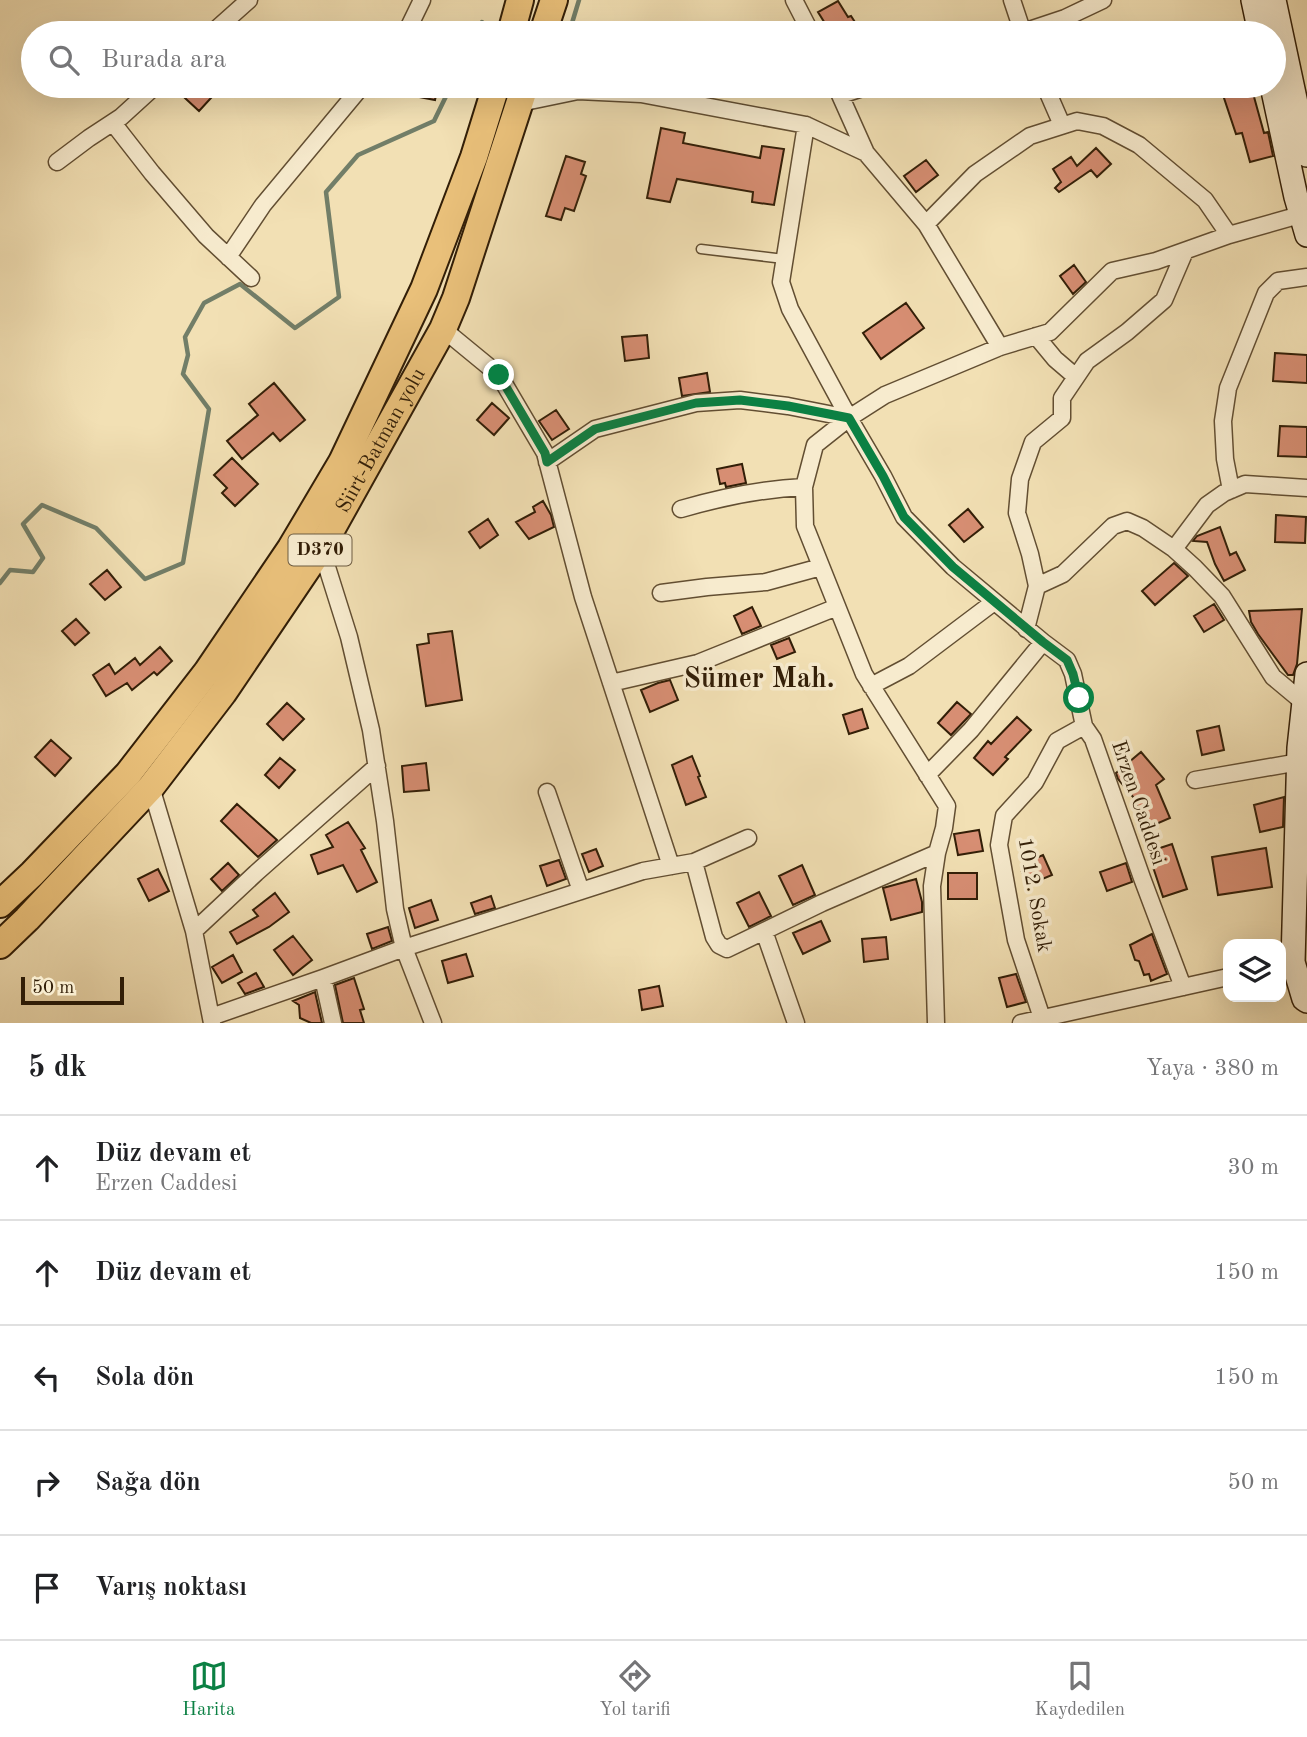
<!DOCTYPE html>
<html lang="tr">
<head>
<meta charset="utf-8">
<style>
  :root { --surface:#fff; --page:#f6f6f6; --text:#202124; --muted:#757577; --line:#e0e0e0; --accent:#0b8043 }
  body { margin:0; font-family:"Old Standard TT",serif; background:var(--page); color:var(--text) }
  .controls { position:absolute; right:21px; bottom:21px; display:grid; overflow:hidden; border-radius:14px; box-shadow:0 7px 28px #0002 }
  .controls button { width:63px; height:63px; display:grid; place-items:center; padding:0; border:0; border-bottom:2px solid var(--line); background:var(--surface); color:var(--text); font:35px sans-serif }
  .scale { position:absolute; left:21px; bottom:18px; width:103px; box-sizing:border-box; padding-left:7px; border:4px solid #321e07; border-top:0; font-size:19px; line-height:24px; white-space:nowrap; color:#321e07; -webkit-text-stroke:5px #f7ebce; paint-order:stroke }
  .stop { position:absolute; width:21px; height:21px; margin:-16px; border:5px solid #0b8043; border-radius:50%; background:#fff }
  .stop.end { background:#0b8043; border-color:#fff; box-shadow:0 2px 7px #0008 }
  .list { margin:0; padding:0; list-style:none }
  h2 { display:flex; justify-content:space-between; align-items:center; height:91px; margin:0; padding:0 28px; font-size:30px }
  h2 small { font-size:23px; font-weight:400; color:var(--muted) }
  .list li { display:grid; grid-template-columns:46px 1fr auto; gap:21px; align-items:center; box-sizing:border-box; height:105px; padding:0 28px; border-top:2px solid var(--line) }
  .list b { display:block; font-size:26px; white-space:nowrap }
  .list p { margin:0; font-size:23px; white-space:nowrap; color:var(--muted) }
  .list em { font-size:23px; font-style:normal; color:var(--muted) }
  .icon { flex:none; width:38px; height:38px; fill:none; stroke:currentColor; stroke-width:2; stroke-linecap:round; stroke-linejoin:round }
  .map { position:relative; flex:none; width:1307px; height:1023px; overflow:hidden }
  .search { position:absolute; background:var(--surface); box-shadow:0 7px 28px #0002; left:21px; right:21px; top:21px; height:77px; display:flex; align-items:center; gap:18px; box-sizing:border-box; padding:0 24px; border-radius:38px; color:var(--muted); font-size:26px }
  .sheet { height:616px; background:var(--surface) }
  nav { display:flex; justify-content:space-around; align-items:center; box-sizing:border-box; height:98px; border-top:2px solid var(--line); background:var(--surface); font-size:19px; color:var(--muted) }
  nav a { display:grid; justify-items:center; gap:4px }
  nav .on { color:var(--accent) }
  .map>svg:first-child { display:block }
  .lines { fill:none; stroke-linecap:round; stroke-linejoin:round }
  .stream { stroke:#727e68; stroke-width:4.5 }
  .building { fill:#d78e73; stroke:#321e07; stroke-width:2 }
  .service-casing { stroke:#624e32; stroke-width:11 }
  .minor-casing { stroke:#624e32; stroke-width:19 }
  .secondary-casing { stroke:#321e07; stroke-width:26 }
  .trunk-casing { stroke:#321e07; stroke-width:30 }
  .service { stroke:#f7ebce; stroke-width:8 }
  .minor { stroke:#f7ebce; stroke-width:16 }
  .secondary { stroke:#f7ebce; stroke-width:23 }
  .trunk { stroke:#e9c07a; stroke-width:26 }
  .route { stroke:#0b8043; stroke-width:9 }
  .labels { text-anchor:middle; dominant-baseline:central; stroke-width:7; stroke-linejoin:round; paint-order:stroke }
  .shield { fill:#f7ebce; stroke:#6d5c43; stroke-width:2 }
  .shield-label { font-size:19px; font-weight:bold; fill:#321e07 }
  .street-label { font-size:21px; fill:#321e07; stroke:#f7ebce }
  .district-label { font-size:28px; font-weight:bold; fill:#321e07; stroke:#f7ebce }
</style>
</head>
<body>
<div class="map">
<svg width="1307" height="1023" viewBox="0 0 1307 1023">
  <rect width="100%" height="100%" fill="#f2e0b4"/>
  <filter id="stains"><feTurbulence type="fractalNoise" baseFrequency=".00286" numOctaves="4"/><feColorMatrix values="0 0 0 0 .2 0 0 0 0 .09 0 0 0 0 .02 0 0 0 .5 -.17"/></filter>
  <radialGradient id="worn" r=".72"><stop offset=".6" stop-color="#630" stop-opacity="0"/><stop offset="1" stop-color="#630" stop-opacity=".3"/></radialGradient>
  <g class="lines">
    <!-- stream -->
    <path class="stream" d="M477,33l5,-11
      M569,33l10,-33
      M0,583l10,-13 23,2 10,-14 -20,-34 19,-19 54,23 49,51 38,-16 26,-154 -26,-35 5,-19 -3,-18 19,-34 36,-19 55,44 44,-31 -13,-105 32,-37 76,-34 17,-35"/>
  </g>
  <!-- building -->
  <path class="building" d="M838,1l10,16 3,-1 11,17h-31l-13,-21z
    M172,86h50l-23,25z
    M389,86h49l-3,14 -47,-9z
    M1220,86h31l13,47 4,-1 5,24 -23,6 -8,-29 -6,1z
    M661,128l24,5 -2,10 77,15 2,-12 22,3 -10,56 -22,-3 1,-10 -76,-13 -7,23 -23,-4z
    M1096,148l15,16 -14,13 -6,-7 -32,22 -4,-4 6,-6 -8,-13 18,-12 6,9z
    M566,156l19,6 -4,12 5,2 -12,35 -9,-3 -4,12 -15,-4z
    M926,160l12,15 -22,17 -12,-16z
    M1074,265l12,17 -13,12 -13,-18z
    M906,303l18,25 -43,31 -18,-26z
    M647,335l2,23 -24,3 -3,-24z
    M1275,353l32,2v28l-34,-2z
    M707,373l3,19 -28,4 -3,-18z
    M274,383l31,37 -25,21 -7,-8 -31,26 -15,-18 31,-26 -9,-11z
    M492,403l17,15 -15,17 -17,-15z
    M556,410l13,19 -17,11 -13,-19z
    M1280,426l27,1v30l-29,-1z
    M232,458l26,26 -23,22 -13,-13 5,-5 -13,-13z
    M742,464l4,19 -20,4 -1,-4 -5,1 -3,-15z
    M543,501l8,14 3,12 -25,12 -13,-17 19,-10 -2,-5z
    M968,509l15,18 -19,15 -15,-17z
    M1276,515l30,2 -1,26 -30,-1z
    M488,519l10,16 -18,13 -11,-16z
    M1220,527l10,28 6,-3 9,18 -21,11 -9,-17 -8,-22 -14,-1 4,-5z
    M1174,563l14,13 -33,29 -13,-14z
    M107,570l14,17 -16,13 -15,-16z
    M1214,604l10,16 -20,12 -10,-16z
    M752,607l9,19 -19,8 -8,-18z
    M1302,609l-5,55 -4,11h-5l-30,-41 -7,-12 -2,-11z
    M76,619l13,14 -14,12 -13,-14z
    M452,631l10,69 -36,6 -9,-61 12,-2 -1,-9z
    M789,638l6,14 -18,7 -6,-14z
    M160,647l12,14 -15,14 -3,-3 -22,18 -5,-7 -21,13 -13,-21 16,-11 6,10 20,-16 5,7z
    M670,680l8,20 -28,12 -9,-22 17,-7z
    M957,702l14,12 -20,21 -13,-12z
    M287,703l17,16 -21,21 -16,-16z
    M862,709l6,19 -19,6 -6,-19z
    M1017,717l14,13 -26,27 3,2 -15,16 -19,-17 14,-17 3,3z
    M1219,726l5,24 -22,5 -5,-24z
    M51,740l20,18 -16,18 -20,-19z
    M1141,752l23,27 -8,6 14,33 -23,10 -13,-30 -16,-19 -2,-6z
    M692,756l8,20 -2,1 8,20 -20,8 -14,-40z
    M280,758l15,12 -16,18 -14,-13z
    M426,763l3,27 -25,2 -2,-26z
    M1284,797l-1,30 -23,5 -6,-27z
    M237,804l40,36 -19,17 -37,-36z
    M348,822l17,26 -4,2 16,32 -20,10 -14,-27 -25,9 -7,-19 22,-8 -7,-12z
    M979,830l4,21 -25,4 -4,-21z
    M1172,844l15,45 -24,8 -15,-45z
    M1266,848l6,39 -54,8 -6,-38z
    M596,849l7,17 -14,6 -7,-18z
    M1043,855l9,20 -24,10 -6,-13 7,-2 -3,-8z
    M559,860l7,19 -19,7 -7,-20z
    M228,863l11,12 -17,16 -11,-12z
    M1126,863l6,19 -25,9 -7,-19z
    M802,865l13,30 -22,10 -14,-29z
    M158,869l11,22 -20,10 -11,-22z
    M948,873h29v26h-29z
    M916,879l6,23v10l-31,8 -8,-32z
    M759,892l12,24 -22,11 -12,-24z
    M275,893l14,19 -20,15 -32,17 -7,-12 28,-16 -5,-6z
    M491,896l4,12 -20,6 -4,-11z
    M431,900l7,20 -23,8 -6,-20z
    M821,921l9,20 -27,13 -10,-21z
    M388,927l4,14 -20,8 -5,-15z
    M1152,934l15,40 -16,7 -2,-7 -5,1 -5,-14 -4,-1 -5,-15z
    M293,936l19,24 -19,15 -19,-25z
    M886,937l2,22 -24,3 -2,-23z
    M466,954l7,22 -25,7 -6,-22z
    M233,955l9,17 -20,11 -10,-16z
    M256,973l8,14 -19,7 -7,-11z
    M1016,974l10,28 -19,5 -8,-29z
    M354,978l10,31 -4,1 4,13h-21l-8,-38z
    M659,986l4,20 -21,4 -3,-20z
    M315,992l7,31h-11l-11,-5 -1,-13 -6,-4z"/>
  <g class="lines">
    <!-- service casing -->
    <g class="service-casing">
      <path id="service" d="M701,249l83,10"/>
    </g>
    <!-- minor casing -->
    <g class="minor-casing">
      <path id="minor" d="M794,0l17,33
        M1012,0l11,33
        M212,33l37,-33
        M406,33l16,-33
        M1020,33l45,-15 38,-18
        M836,86l30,67
        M1045,86l17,39
        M841,95l28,-9
        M520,103l58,-12 63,3 165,31 60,28 60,71 74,123
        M113,123l39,50 54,63 45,42
        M806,125l-25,157 9,27 59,109 34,58 21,41 49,50 90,75 24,18 6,14 11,52 9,13 49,139 41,109
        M57,162l32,-24 32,-21 34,-31
        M926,224l49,-50 55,-38 47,-15 26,5 36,19 66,55 24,35
        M228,257l35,-52 99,-119
        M443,329l56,46 46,78 38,144 88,269
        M1036,336l19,23 21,18
        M547,462l48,-33 101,-26 44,-3 48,6 61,12
        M1231,490l-6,-31 -2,-38 5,-33 38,-95 12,-12 29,-4
        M681,509c41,-12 80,-20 123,-22
        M321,548l28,89 22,93 14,91 10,88 9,39 29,75
        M1174,549l33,-44 17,-12 21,-9 62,4
        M1037,586l26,-12 50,-48 14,-5 16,7 31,21 21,19 27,28 51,81 30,25
        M661,593l46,-6 59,-5 55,-15
        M1026,629l11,-43 -7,-32 -13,-41 3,-34 13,-37 29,-24v-20l25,-37 40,-29 37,-32 21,-49
        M611,683l87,-20 139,-56
        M871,686l38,-20 85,-64
        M927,775l44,-45 72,-88
        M1195,780l104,-18
        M151,787l43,144 18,92
        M547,792l34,99
        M694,862l20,75 5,8 8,4 95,-46 115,-50
        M194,931l62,-58 121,-107
        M764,931l32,92
        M323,978l10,45
        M211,1017l112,-39 81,-30 239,-77 51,-9 54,-24
        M1042,1018l-26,-78 -17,-95 5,-29 31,-34 22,-41 27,-15
        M936,1023l-4,-137 5,-33 7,-25 3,-22 -83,-132 -59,-148 -1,-39 11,-42 34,-27 36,-23 115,-48 50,-15 62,-61 44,-10 73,-26 78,-22
        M1021,1023l207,-46"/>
    </g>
    <!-- secondary casing -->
    <g class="secondary-casing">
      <path id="secondary" d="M1253,0l7,33
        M1274,0l33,155
        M1272,86l24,111 11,38
        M1307,674l-8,74 -6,214 11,37 3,2"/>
    </g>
    <!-- trunk casing -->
    <g class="trunk-casing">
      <g id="trunk">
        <path d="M511,33l9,-33"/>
        <path d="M543,33l11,-33"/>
        <path d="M0,904l32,-30 96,-100 79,-102 84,-124 51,-86 82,-173 50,-132 22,-71"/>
        <path id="s1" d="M0,945l27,-26 124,-132 72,-94 98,-145 122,-219 13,-31 69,-212"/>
      </g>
    </g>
    <!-- service -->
    <use href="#service" class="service"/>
    <!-- minor -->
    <use href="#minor" class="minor"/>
    <!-- secondary -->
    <use href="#secondary" class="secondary"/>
    <!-- trunk -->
    <use href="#trunk" class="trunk"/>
  </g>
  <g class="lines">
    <!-- route -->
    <path class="route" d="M499,375l46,78 2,9 48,-33 101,-26 44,-3 48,6 61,12 34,58 21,41 49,50 90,75 24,18 6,14 6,24"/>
  </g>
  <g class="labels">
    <!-- shield labels -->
    <rect class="shield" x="288.5" y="534.5" width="63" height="31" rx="5"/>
    <g class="shield-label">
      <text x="320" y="550">D370</text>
    </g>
    <!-- street labels -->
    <g class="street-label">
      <text stroke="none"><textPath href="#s1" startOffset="635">Siirt-Batman yolu</textPath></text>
      <text transform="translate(1138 803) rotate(71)">Erzen Caddesi</text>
      <text transform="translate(1034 895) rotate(80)">1012. Sokak</text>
    </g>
    <!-- district labels -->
    <g class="district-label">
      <text x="759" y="680">Sümer Mah.</text>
    </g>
  </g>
  <rect width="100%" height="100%" filter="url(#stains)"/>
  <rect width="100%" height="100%" fill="url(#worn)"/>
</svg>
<div class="controls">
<button><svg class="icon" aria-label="layers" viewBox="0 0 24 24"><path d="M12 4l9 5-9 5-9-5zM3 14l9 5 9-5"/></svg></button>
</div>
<div class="scale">50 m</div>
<div class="stop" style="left:1079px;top:698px"></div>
<div class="stop end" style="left:499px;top:375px"></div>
<div class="search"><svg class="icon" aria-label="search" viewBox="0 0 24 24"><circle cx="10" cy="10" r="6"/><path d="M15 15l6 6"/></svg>Burada ara</div>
</div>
<section class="sheet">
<h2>5 dk<small>Yaya · 380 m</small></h2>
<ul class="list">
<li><svg class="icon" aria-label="ahead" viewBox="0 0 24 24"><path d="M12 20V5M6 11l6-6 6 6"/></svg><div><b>Düz devam et</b><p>Erzen Caddesi</p></div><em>30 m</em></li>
<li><svg class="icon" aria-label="ahead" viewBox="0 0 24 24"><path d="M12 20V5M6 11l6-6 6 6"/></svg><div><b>Düz devam et</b></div><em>150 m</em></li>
<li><svg class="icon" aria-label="left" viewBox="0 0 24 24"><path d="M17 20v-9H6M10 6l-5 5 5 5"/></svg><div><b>Sola dön</b></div><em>150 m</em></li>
<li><svg class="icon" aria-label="right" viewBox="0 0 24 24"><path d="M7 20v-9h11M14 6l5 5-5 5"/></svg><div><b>Sağa dön</b></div><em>50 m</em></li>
<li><svg class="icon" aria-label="arrive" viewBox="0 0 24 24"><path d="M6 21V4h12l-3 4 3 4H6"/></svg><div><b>Varış noktası</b></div></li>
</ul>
</section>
<nav>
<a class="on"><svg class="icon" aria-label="map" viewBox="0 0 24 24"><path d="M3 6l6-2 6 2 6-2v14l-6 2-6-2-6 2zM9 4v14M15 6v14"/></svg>Harita</a>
<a><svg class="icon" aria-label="directions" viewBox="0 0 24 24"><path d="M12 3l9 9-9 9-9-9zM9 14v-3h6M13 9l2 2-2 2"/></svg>Yol tarifi</a>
<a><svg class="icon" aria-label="saved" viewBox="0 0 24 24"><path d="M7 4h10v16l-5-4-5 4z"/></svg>Kaydedilen</a>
</nav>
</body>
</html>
